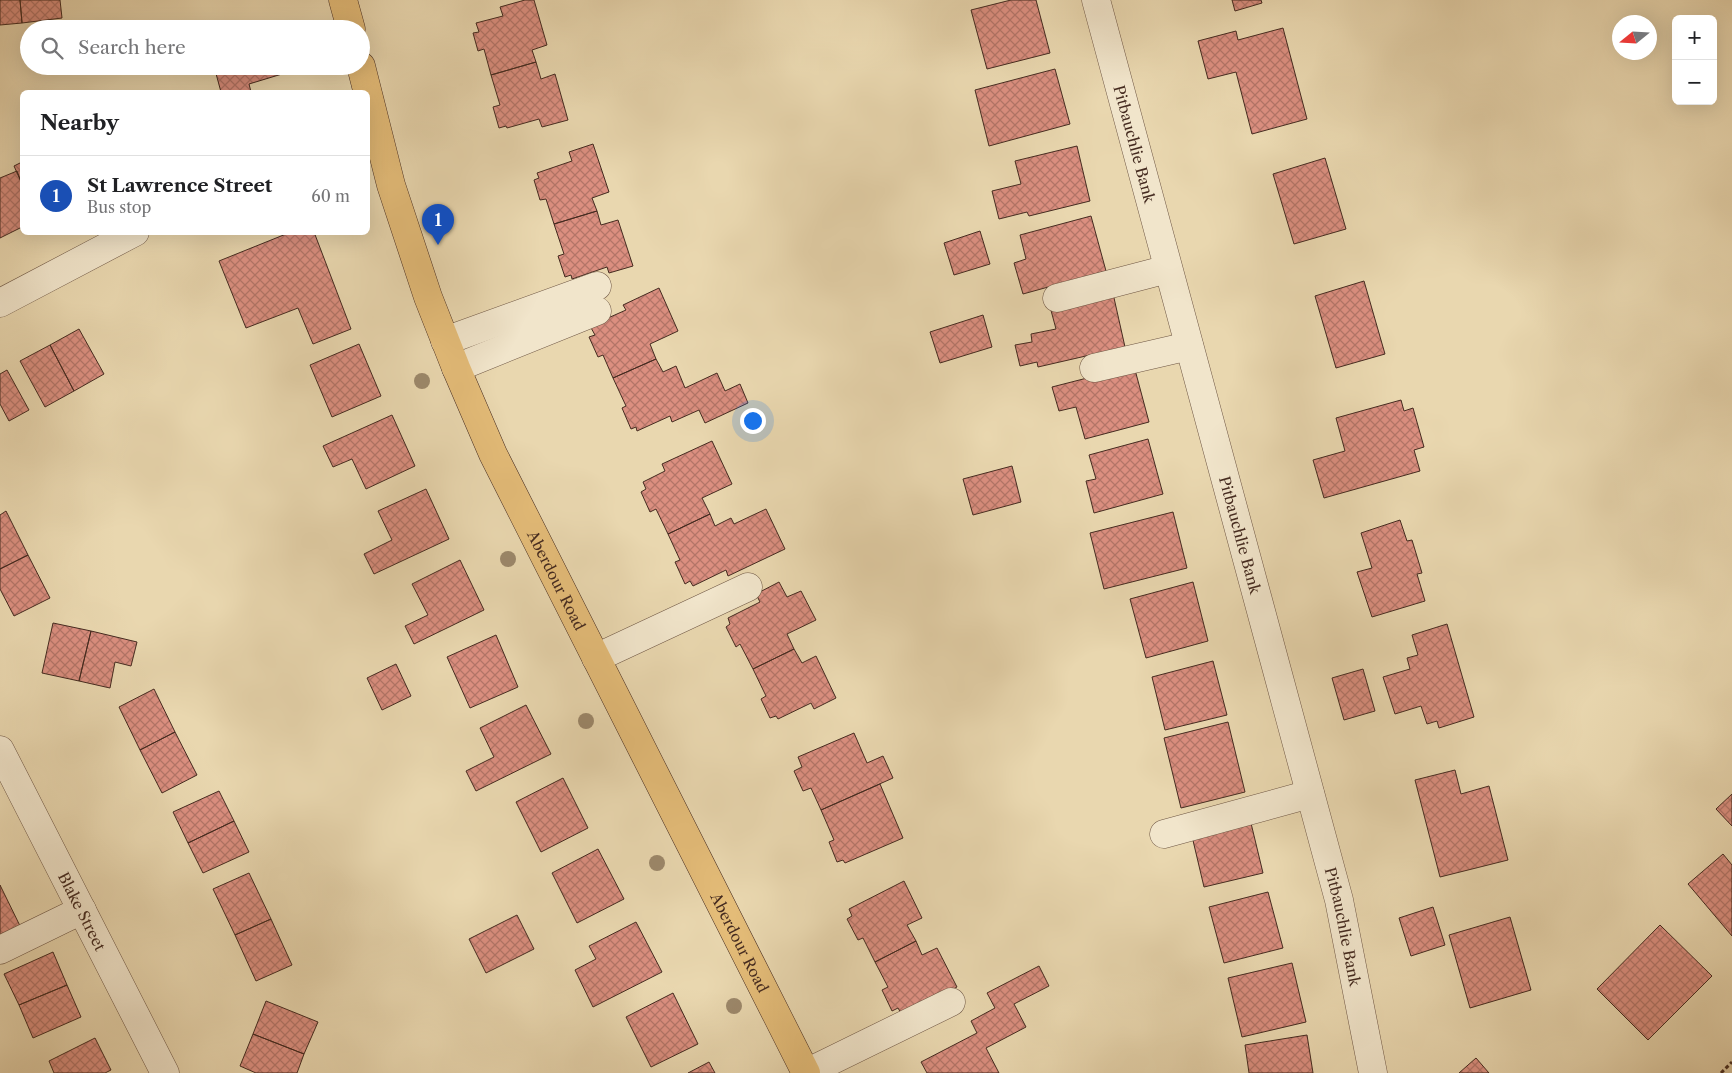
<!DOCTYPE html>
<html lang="en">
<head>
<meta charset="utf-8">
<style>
  :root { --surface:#fff; --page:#f2f2f2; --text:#202124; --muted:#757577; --line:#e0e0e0; --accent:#0f766e }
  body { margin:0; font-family:"Libre Caslon Text",serif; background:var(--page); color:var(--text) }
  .controls { position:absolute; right:15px; top:15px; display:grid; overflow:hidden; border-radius:8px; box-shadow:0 5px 20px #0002 }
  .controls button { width:45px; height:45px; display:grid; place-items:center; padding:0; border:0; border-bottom:1px solid var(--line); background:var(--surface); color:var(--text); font:25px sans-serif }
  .compass { position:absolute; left:1612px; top:15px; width:45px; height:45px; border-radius:50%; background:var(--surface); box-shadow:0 5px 20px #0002; rotate:252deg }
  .you { position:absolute; left:752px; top:420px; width:18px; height:18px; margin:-12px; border:4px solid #fff; border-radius:50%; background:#1a73e8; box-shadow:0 0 0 8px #1a73e833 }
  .badge { display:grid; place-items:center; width:32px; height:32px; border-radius:50%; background:var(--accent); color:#fff; font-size:16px; font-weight:700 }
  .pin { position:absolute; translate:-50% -41px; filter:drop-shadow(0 1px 2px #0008) }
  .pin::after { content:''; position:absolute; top:26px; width:18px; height:15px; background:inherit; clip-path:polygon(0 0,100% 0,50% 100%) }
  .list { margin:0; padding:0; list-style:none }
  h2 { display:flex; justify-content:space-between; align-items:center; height:65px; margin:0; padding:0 20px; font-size:21px }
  h2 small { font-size:16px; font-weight:400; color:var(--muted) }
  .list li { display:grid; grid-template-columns:32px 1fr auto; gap:15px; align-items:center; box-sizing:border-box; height:80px; padding:0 20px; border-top:1px solid var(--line) }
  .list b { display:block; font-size:19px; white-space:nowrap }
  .list p { margin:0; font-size:16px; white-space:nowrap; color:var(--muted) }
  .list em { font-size:16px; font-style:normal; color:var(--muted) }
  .icon { flex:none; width:28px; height:28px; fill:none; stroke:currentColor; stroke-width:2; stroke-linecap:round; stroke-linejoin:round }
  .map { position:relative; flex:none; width:1732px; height:1073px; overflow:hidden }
  .search { position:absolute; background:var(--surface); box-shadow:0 5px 20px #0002; left:20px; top:20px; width:350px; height:55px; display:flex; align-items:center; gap:12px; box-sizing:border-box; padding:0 18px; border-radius:28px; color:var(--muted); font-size:19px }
  .panel { position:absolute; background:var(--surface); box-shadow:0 5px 20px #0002; left:20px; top:90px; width:350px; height:145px; border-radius:8px }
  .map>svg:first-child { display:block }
  .building { fill:url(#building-cross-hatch); stroke:#452b20 }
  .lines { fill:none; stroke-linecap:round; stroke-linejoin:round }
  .minor-casing { stroke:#6e5644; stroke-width:29 }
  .major-casing { stroke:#452b20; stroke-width:29 }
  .path { stroke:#452b20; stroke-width:3; stroke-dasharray:4 2.5; stroke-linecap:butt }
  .minor { stroke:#f1e5cb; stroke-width:28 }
  .major { stroke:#e4bc78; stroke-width:28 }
  .tree { fill:#9c886b }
  .labels { text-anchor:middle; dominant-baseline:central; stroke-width:4; stroke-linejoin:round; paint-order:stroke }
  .street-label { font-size:15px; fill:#452b20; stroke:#f1e5cb }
</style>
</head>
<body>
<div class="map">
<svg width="1732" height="1073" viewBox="0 0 1732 1073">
  <defs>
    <pattern id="building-cross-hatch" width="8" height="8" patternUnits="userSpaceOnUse" patternTransform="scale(1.25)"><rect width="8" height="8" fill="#db8f80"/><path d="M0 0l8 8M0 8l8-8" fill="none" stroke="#b37568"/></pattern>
  </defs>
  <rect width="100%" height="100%" fill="#e9d7af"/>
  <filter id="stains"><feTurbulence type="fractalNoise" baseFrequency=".004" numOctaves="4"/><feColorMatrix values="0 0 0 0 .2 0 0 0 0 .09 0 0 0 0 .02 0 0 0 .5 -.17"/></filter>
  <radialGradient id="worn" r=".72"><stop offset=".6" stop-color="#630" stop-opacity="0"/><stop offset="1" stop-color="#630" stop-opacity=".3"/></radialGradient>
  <!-- building -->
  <path class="building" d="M0,0h20l2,23 -22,2z
    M20,0h40l2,18 -40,5z
    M525,0h9l13,45 -15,5 4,12 -45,13 -7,-26 -6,2 -5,-18 6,-1 -3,-9 27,-7 -3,-9z
    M1011,0h25l14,53 -63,16 -16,-59z
    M1232,0h29l1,3 -27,8z
    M1283,28l24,91 -55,15 -16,-62 -28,7 -10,-38 38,-10 2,9z
    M536,62l5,17 14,-5 13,46 -26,7 -3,-8 -32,9 -1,-2 -7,2 -6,-21 7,-2 -9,-30z
    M205,66h75l2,8 -33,10 2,8h-30l-6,-22 -8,3z
    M1055,69l15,55 -81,22 -14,-56z
    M593,144l16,48 -17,6 5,13 -43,13 -8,-25 -6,1 -6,-20 5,-2 -2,-5 35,-12 -3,-9z
    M1077,146l13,55 -61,15 -2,-4 -28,7 -7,-28 29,-7 -6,-23z
    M1325,158l21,71 -52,15 -21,-70z
    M22,162v22l-8,-18z
    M17,171l5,13v43l-22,11v-60z
    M597,211l4,14 17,-5 15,46 -24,7 -2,-6 -35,12 -1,-4 -6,2 -7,-21 6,-2 -10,-30z
    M1091,216l15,55 -83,23 -9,-31 12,-4 -6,-24z
    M980,231l10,33 -36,11 -10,-32z
    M291,232h23l37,97 -38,15 -15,-36 -52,20 -27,-67z
    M1364,281l21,73 -49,14 -21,-72z
    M659,288l19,43 -28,13 6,15 -43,19 -10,-23 -5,2 -9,-20 6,-2 -5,-9 36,-16 -3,-5z
    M1112,289l13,58 -87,20 -1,-5 -17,4 -5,-21 17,-3 -1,-8 25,-5 -7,-26z
    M983,315l9,32 -52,16 -10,-31z
    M79,329l25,45 -30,17 -24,-46z
    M359,344l22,52 -49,21 -22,-52z
    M50,345l24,46 -29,16 -25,-46z
    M656,359l7,13 13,-6 9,22 32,-15 8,18 15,-7 8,19 -43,20 -6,-13 -27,12 -2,-6 -33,15 -1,-4 -5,2 -9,-21 4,-2 -13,-28z
    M1134,366l15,56 -64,17 -9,-32 -17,4 -7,-24z
    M7,370l22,40 -20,11 -9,-17v-30z
    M1401,400l3,11 9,-3 11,39 -10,3 6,21 -96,27 -11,-38 32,-9 -9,-33z
    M392,415l23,51 -49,23 -14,-30 -19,8 -10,-21z
    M1148,439l15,55 -69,19 -8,-32 10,-2 -7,-24z
    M712,441l20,43 -30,14 8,16 -42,20 -12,-25 -6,3 -9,-20 5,-3 -3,-7 22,-11 -3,-7z
    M1012,466l9,36 -48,13 -10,-36z
    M426,489l23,50 -75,35 -10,-20 28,-14 -14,-29z
    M766,509l19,40 -57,27 -2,-6 -33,16 -3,-5 -5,3 -10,-22 5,-2 -12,-26 42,-20 5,12 16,-8 3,6z
    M6,511l22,44 -28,14v-54z
    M1173,512l14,56 -83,21 -14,-56z
    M1400,520l7,21 5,-1 10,33 -5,1 8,27 -53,16 -15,-45 15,-4 -11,-35z
    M28,555l22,43 -36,18 -14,-27v-20z
    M460,560l24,50 -70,34 -9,-18 23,-11 -16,-31z
    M779,582l8,15 14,-6 15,29 -29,14 7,15 -41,20 -13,-25 -4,3 -10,-20 4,-3 -2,-6 32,-16 -4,-8z
    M1193,582l15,59 -62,17 -16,-59z
    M53,623l38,8 -12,50 -37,-8z
    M1447,624l27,93 -35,11 -2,-7 -10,3 -6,-18 -26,8 -12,-37 27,-8 -3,-11 11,-3 -6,-20z
    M91,631l46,11 -6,24 -16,-4 -5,26 -31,-7z
    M496,635l22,52 -48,21 -23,-51z
    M794,649l8,14 14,-7 20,42 -22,11 -3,-6 -33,16 -2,-3 -6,2 -9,-19 5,-3 -13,-27z
    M1213,661l14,54 -62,15 -13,-53z
    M396,664l15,32 -29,14 -15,-32z
    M1363,669l12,42 -31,9 -12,-42z
    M154,689l21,43 -35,18 -21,-43z
    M526,705l25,49 -75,37 -10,-20 28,-14 -14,-29z
    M1228,722l17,70 -64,16 -17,-70z
    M175,732l22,43 -35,18 -22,-43z
    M854,733l13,30 16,-7 10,22 -72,32 -10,-22 -8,3 -9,-20 8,-4 -4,-10z
    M1455,770l6,24 28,-8 19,74 -68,17 -25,-97z
    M563,778l25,50 -47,24 -25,-50z
    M880,784l23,54 -58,25 -2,-3 -6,2 -8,-20 5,-2 -13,-30z
    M219,791l15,30 -46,22 -15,-31z
    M1732,794v32l-16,-17z
    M1250,819l13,54 -59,14 -13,-55z
    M234,821l15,31 -46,21 -15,-30z
    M598,849l26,50 -47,24 -25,-50z
    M1723,854l9,11v71l-44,-52z
    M249,873l22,46 -36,16 -22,-46z
    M904,881l18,37 -15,7 9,16 -41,21 -12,-24 -5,2 -11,-21 5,-3 -3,-7z
    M0,885l23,47 -23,12z
    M1268,892l15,56 -59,15 -15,-56z
    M1433,907l12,38 -34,11 -12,-38z
    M517,915l17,34 -48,24 -17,-34z
    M1510,917l21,73 -61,18 -21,-73z
    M271,919l21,46 -36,16 -21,-46z
    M636,922l26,50 -69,35 -18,-37 21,-11 -7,-13z
    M1660,925l52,51 -64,64 -51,-51z
    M916,941l6,14 15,-7 20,39 -55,28 -4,-7 -6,3 -10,-21 6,-3 -13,-25z
    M53,952l14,33 -48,20 -15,-31z
    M1292,963l14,59 -64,15 -14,-59z
    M1039,966l10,20 -35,18 12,23 -40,21 13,25h-72l-6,-11 56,-29 -6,-12 24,-13 -8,-15z
    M67,985l14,32 -48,21 -14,-33z
    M673,993l25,51 -47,23 -25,-50z
    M266,1001l52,21 -14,32 -51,-20z
    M253,1034l51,20 -7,19h-41l-16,-7z
    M1307,1035l6,38h-64l-4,-28z
    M95,1038l16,32 -6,3h-51l-5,-12z
    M1476,1058l13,15h-30z
    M709,1062l6,11h-27z"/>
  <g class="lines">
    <!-- minor casing -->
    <g class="minor-casing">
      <g id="minor">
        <path id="s1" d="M1096,0l243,900 34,173"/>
        <path d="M1057,298l111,-29"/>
        <path d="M0,303l135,-71"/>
        <path d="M445,341l152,-55"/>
        <path d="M456,368l141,-57"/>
        <path d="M1094,368l95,-22"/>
        <path d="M596,658l152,-71"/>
        <path id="s2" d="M0,750l165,323"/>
        <path d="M1164,834l146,-40"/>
        <path d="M0,950l82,-40"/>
        <path d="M806,1073l145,-71"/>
      </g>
    </g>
    <!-- major casing -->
    <g class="major-casing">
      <g id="major">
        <path d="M343,0l8,29"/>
        <path id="s3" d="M361,66l30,119 37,112 28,71 37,86 313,619"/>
      </g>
    </g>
    <!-- path -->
    <path class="path" d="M1721,1073l11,-11"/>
    <!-- minor -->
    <use href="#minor" class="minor"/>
    <!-- major -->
    <use href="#major" class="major"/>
  </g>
  <!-- trees -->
  <g class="tree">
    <circle cx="422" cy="381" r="8"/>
    <circle cx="508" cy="559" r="8"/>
    <circle cx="586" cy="721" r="8"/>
    <circle cx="657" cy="863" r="8"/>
    <circle cx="734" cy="1006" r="8"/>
  </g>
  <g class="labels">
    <!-- street labels -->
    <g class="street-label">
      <text stroke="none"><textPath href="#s1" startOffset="149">Pitbauchlie Bank</textPath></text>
      <text stroke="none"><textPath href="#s1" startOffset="554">Pitbauchlie Bank</textPath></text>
      <text stroke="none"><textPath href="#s3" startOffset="552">Aberdour Road</textPath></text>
      <text stroke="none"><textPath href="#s2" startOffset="181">Blake Street</textPath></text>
      <text stroke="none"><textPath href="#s1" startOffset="959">Pitbauchlie Bank</textPath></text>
      <text stroke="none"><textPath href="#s3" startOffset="958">Aberdour Road</textPath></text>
    </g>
  </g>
  <rect width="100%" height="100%" filter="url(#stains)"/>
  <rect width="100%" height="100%" fill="url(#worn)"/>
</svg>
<div class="controls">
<button>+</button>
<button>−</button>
</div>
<svg class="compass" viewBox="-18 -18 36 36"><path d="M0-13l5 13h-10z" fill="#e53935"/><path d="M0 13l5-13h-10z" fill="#757577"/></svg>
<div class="you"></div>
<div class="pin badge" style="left:438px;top:245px;background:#1a4fb4">1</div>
<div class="search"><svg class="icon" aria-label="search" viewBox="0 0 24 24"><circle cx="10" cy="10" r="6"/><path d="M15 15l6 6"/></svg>Search here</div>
<section class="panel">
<h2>Nearby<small></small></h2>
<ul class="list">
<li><span class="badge" style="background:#1a4fb4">1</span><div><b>St Lawrence Street</b><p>Bus stop</p></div><em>60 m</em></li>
</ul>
</section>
</div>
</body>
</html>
